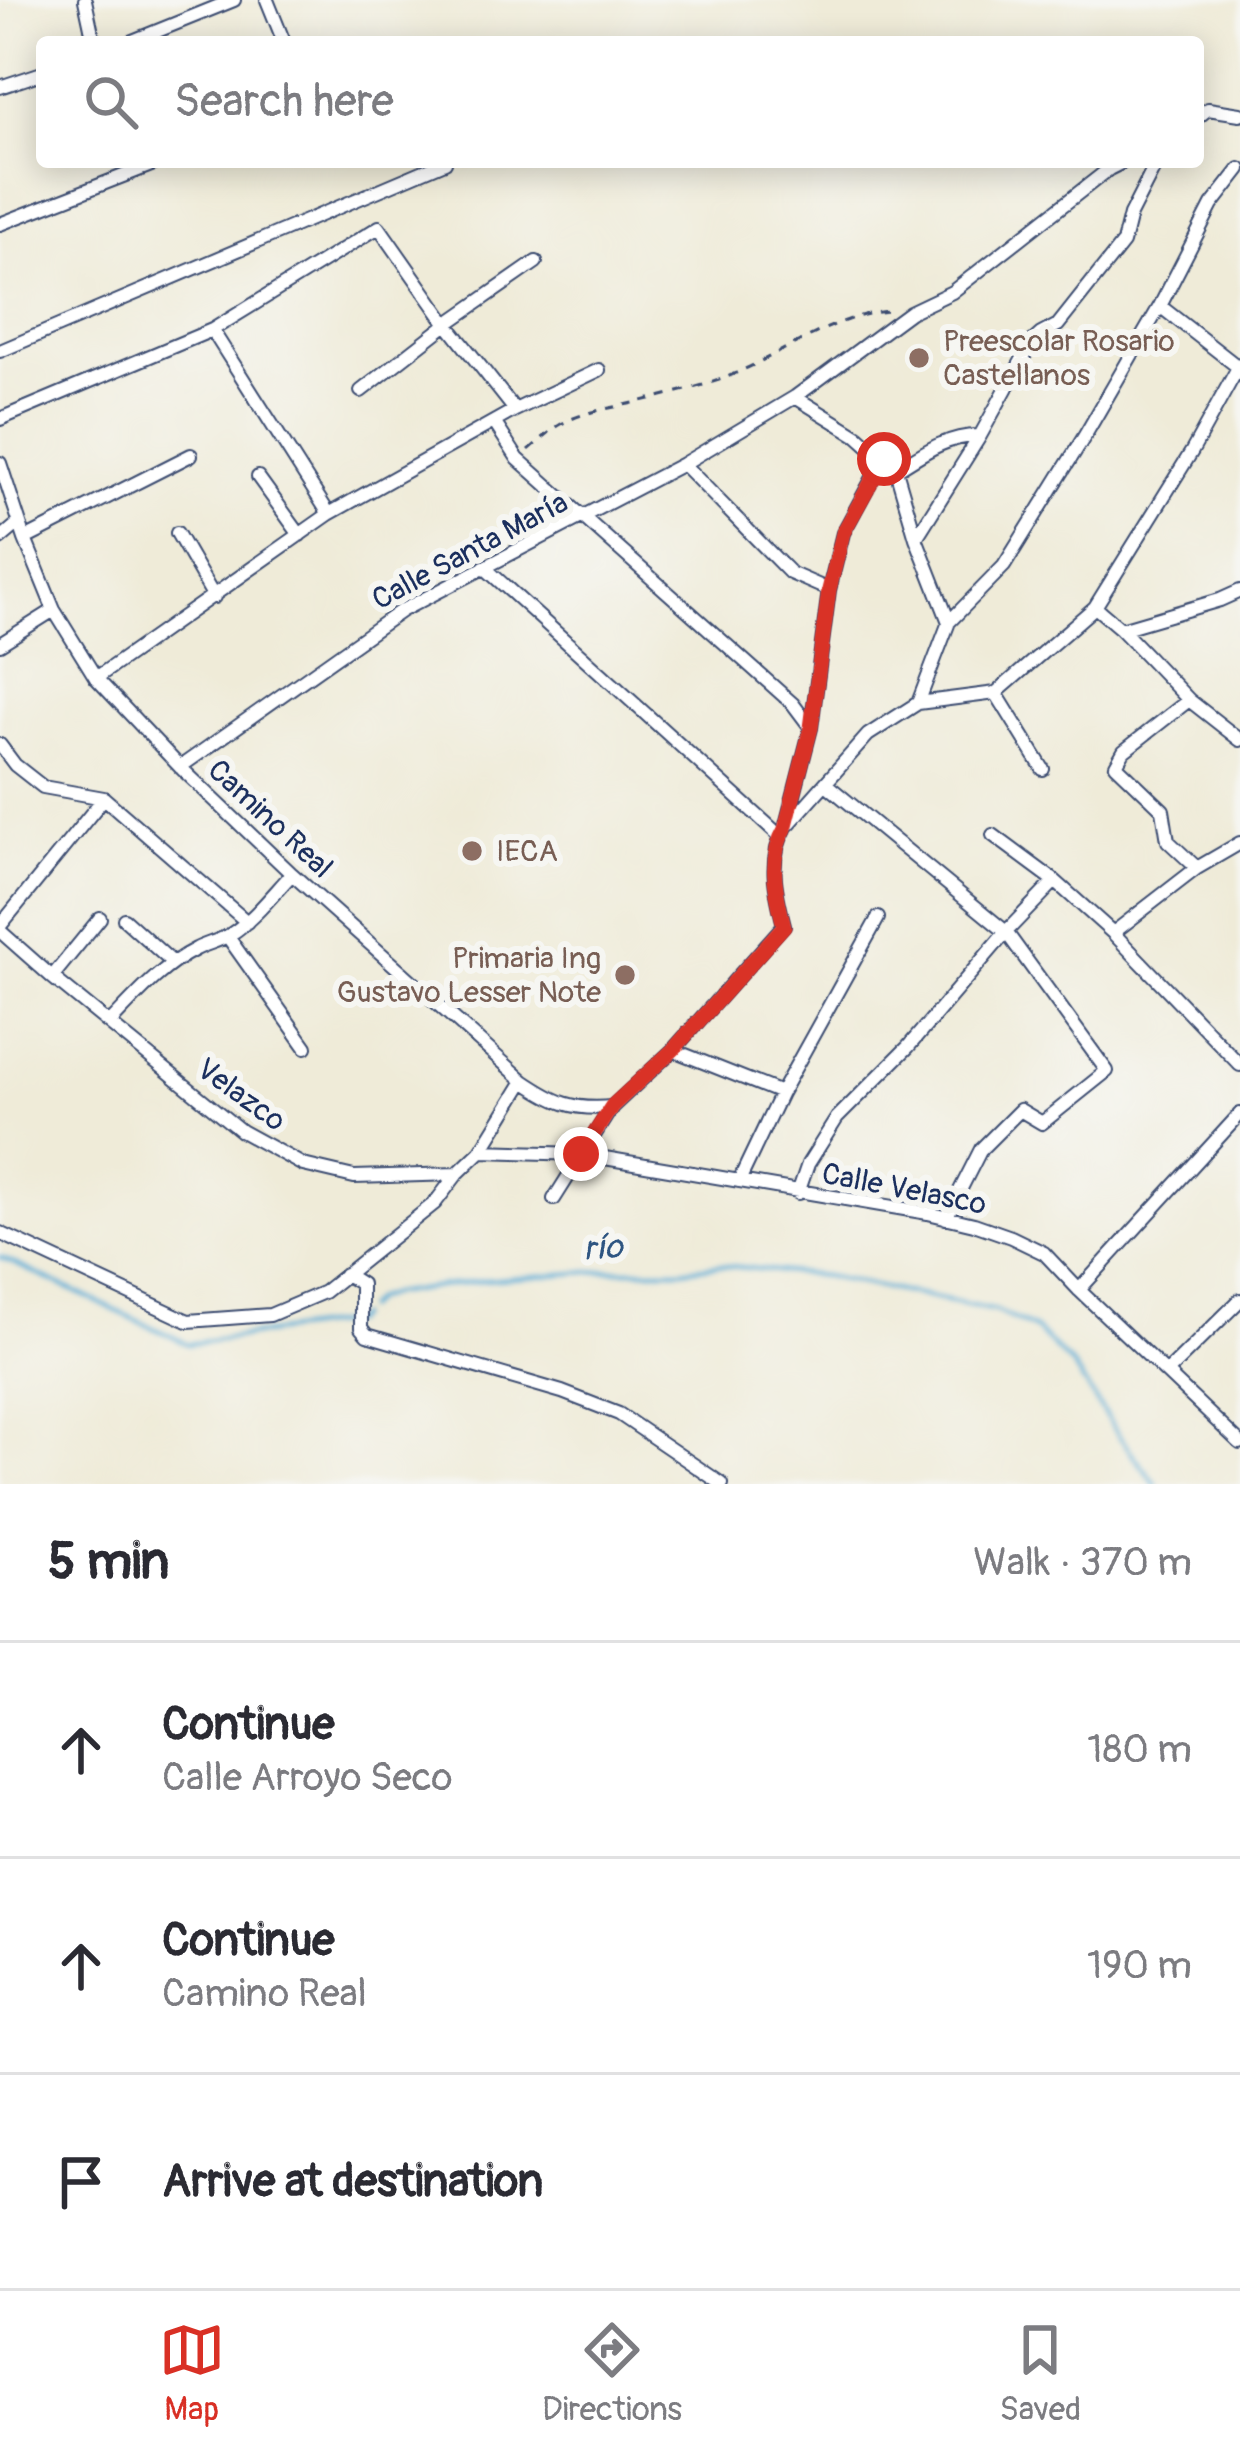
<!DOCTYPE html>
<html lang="en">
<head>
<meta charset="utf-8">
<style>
  :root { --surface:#fff; --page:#f7f7f7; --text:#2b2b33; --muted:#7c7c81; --line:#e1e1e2; --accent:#d93025 }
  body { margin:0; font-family:Pangolin,sans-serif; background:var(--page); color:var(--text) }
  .stop { position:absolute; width:36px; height:36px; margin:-27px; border:9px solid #d93025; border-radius:50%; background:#fff }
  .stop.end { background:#d93025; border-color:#fff; box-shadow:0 3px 12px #0008 }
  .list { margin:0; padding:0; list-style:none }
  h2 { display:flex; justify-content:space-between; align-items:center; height:156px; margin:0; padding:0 48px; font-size:51px }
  h2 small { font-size:39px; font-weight:400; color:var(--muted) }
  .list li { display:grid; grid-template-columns:78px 1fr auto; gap:36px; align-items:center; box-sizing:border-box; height:216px; padding:0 48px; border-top:3px solid var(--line) }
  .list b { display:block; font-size:45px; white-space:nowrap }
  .list p { margin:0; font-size:39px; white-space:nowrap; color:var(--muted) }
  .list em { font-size:39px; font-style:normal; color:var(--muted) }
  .icon { flex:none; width:66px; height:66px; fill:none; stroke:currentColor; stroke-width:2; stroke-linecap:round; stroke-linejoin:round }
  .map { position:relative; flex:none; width:1240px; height:1484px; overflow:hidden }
  .search { position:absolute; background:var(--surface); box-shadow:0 6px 30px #0003; left:36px; right:36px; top:36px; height:132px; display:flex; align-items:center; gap:30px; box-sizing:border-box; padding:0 42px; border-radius:12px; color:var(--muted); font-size:45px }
  .sheet { height:804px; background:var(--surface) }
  nav { display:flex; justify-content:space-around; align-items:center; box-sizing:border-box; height:168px; border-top:3px solid var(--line); background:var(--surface); font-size:33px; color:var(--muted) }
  nav a { display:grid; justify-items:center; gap:6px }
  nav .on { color:var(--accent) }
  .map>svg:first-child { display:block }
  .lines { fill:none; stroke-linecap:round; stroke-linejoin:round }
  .stream { stroke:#59add5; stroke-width:4.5 }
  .street-casing { stroke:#3b4b70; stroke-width:16 }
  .path { stroke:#3b4b70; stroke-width:3; stroke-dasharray:9 9; stroke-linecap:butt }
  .street { stroke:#fff; stroke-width:12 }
  .route { stroke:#d93025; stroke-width:15 }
  .education-dot { fill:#8d6e63; stroke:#f6f6f2; stroke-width:4.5 }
  .labels { text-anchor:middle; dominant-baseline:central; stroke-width:12; stroke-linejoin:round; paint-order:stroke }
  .education-label { font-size:30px; fill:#785e54; stroke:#f6f6f2; text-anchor:start }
  .street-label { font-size:30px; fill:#1b2f5e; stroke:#f6f6f2 }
  .water-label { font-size:33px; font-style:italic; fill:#2e5582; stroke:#f6f6f2 }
</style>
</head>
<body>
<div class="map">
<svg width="1240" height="1484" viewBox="0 0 1240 1484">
  <rect width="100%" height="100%" fill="#f6f6f2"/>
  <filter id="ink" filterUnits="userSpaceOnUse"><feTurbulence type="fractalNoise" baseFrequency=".00833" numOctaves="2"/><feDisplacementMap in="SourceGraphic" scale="24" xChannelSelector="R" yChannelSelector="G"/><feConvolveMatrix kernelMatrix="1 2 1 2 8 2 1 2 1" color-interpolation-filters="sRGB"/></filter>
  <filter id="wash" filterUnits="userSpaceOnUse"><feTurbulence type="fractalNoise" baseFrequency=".004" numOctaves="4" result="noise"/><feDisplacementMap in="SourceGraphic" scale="48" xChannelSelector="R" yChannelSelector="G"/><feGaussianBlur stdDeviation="2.7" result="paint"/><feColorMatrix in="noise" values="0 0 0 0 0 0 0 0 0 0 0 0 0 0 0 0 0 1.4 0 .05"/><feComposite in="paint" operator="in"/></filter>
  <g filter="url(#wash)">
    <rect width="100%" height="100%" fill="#efebd8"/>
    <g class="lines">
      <!-- stream -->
      <path class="stream" d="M0,1257l188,87 164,-22 5,-5
        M365,1309l8,-9 18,-6 93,-14 131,-10h65l40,-5 104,11 172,35 39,18 37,36 47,71 37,48"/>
    </g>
  </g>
  <g filter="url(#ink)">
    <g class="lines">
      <!-- street casing -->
      <g class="street-casing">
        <path id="street" d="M85,0l9,42
          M267,0l17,42
          M130,42l104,-42
          M0,87l42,-14
          M1198,117l10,-8 32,5
          M0,224l159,-62
          M1160,306l78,61
          M212,330l117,184
          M0,351l445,-189
          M361,391l86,-67 89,-62
          M795,397l63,39 29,26
          M0,419l212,-89 167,-103 68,97 68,86
          M494,422l24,37 275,245 18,24
          M0,463l25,76 29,71 42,68 84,89 112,107 232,207c31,21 49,30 88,26
          M683,464l107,109 39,17
          M896,470l20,68 33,84 -31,81
          M896,470c27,-17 52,-35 84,-34
          M258,477l42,58
          M177,533l37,64
          M916,538l64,-102 52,-94 9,-8 17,-9 65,-82 7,-28 27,-53
          M0,539l19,-16
          M25,539l166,-84
          M484,567l296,269
          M1095,607l26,22 68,71 51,40
          M949,622l55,-56 80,-129 76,-131 52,-101 28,-36
          M1121,629l99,-29 20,-9
          M0,644l54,-34
          M96,678l233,-164 186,-104 84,-40
          M996,693l47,76
          M1189,700l-65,51 -8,14 47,45 5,31 29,27
          M0,745l15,20 28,22 61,11 143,124
          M180,767l221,-156 282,-147 112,-67 115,-85 42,-20 157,-123 14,-7
          M826,784l180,148 101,139 -65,52 -22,-13 -39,39 -35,69
          M789,824l79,-89 50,-32 78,-10 99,-86 97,-156 48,-87
          M993,835l62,46 58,52 127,132
          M124,919l49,44
          M0,926l104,-128
          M0,931l52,46 189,154 62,34 51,12 103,-3
          M1113,933l84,-65 43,-25
          M228,937l78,110
          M52,977l48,-59
          M110,1023c26,-27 52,-57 86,-74 11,-6 24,-8 35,-15 23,-15 42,-40 61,-60
          M673,1050l108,43
          M481,1151l100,3 347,59 46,11 37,13 33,16 35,37 161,153
          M739,1181l42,-88 97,-175
          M798,1193l10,-29 29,-46 71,-71 98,-115 49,-51
          M554,1199l58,-92 61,-57 111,-125c-8,-32 -17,-65 1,-96l26,-101 18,-138 14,-57 40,-74
          M0,1233l188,88 82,-6 54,-23 111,-89 22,-29 24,-23 43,-70
          M345,1274l16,10v44l6,7 195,57 57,22 103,70
          M1079,1290l161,-176
          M1167,1372l73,-72"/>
      </g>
      <!-- path -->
      <path class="path" d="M529,450c9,-8 19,-17 29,-24 20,-13 48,-17 71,-22 30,-7 60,-14 90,-24 53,-19 115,-67 172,-69"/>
      <!-- street -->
      <use href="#street" class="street"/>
    </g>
  </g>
  <g class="lines" filter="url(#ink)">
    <!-- route -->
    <path class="route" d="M581,1154l31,-48 61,-56 111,-124c-8,-33 -17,-66 1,-97l26,-101 18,-138 14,-57 41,-74"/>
  </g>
  <!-- markers -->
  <g class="education-dot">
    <circle cx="919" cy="358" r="12"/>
    <circle cx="472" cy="851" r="12"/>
    <circle cx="625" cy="975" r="12"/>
  </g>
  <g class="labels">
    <!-- education labels -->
    <g class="education-label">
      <text x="943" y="341">Preescolar Rosario<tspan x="943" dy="34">Castellanos</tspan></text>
      <text x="496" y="851">IECA</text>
      <text x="601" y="958" text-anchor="end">Primaria Ing<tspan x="601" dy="34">Gustavo Lesser Note</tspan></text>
    </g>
    <!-- street labels -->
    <g class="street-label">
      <text transform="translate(470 551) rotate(-28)">Calle Santa María</text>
      <text transform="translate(270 819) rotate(43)">Camino Real</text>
      <text transform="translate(241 1095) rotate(36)">Velazco</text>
      <text transform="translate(904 1189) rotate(11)">Calle Velasco</text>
    </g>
    <!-- water labels -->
    <g class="water-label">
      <text transform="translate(603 1248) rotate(-4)">río</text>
    </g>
  </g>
</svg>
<div class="stop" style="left:884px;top:459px"></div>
<div class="stop end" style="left:581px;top:1154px"></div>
<div class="search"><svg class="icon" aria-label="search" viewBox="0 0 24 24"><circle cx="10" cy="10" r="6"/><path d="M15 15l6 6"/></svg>Search here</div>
</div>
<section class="sheet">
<h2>5 min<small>Walk · 370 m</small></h2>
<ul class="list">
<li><svg class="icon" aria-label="ahead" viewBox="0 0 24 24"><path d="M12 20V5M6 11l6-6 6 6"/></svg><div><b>Continue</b><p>Calle Arroyo Seco</p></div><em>180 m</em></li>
<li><svg class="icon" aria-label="ahead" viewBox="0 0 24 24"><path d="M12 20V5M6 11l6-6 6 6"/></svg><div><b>Continue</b><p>Camino Real</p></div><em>190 m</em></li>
<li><svg class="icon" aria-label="arrive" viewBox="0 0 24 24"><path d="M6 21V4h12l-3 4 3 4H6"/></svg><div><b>Arrive at destination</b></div></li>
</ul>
</section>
<nav>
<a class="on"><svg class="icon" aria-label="map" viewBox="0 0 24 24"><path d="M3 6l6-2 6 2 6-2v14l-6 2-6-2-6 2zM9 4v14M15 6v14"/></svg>Map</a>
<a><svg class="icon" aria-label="directions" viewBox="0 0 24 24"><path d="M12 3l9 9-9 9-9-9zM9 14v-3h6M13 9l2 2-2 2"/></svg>Directions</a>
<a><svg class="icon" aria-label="saved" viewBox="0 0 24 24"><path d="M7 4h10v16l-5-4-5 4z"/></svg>Saved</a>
</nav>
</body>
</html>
